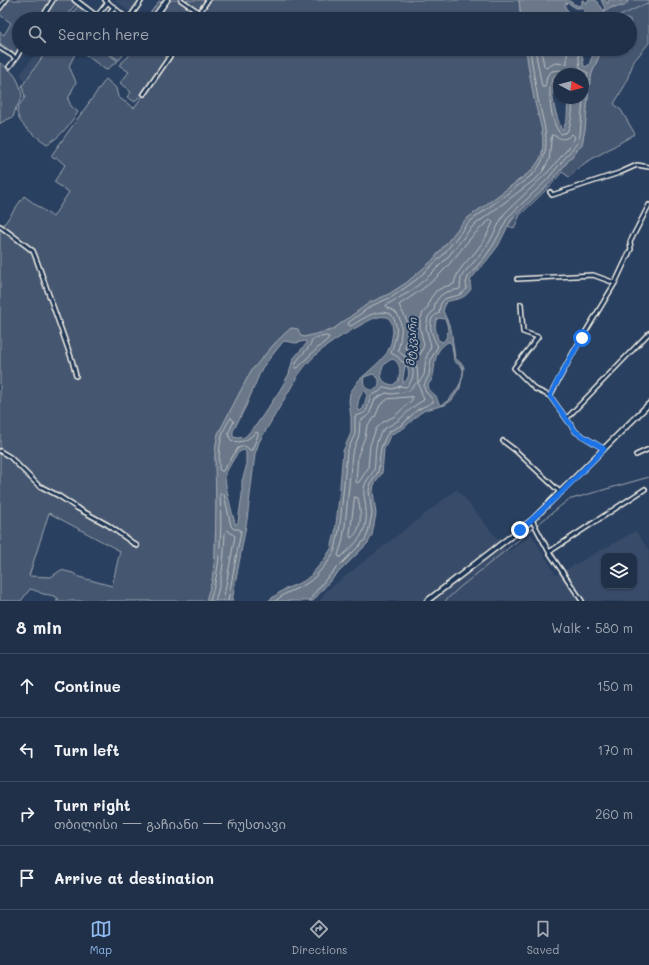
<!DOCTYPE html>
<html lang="en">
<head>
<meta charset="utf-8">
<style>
  :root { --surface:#203048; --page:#28384f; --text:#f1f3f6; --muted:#a2a9b4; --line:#3d4b60; --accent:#90b9f0 }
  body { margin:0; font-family:Mali,"Noto Sans Georgian",sans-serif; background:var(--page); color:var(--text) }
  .controls { position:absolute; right:12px; bottom:12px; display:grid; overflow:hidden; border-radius:8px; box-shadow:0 1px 3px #0004 }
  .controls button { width:36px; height:36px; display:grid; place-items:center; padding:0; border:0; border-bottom:1px solid var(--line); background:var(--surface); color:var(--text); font:20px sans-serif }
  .compass { position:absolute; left:553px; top:68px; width:36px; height:36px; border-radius:50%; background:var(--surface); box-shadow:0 1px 3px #0004; rotate:97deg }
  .stop { position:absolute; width:12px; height:12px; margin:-9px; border:3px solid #1a73e8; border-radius:50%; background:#fff }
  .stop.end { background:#1a73e8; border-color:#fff; box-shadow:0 1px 4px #0008 }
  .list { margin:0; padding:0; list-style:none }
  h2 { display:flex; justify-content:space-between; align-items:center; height:52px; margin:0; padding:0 16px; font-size:17px }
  h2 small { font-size:13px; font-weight:400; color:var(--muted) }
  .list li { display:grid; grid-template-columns:26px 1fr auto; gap:12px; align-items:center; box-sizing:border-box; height:64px; padding:0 16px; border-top:1px solid var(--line) }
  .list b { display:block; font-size:15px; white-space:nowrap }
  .list p { margin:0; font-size:13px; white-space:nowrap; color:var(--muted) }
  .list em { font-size:13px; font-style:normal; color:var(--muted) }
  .icon { flex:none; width:22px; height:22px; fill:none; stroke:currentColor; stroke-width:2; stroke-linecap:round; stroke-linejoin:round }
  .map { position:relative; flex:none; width:649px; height:601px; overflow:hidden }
  .search { position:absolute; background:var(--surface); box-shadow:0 1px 3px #0004; left:12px; right:12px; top:12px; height:44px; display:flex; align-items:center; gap:10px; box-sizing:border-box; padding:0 14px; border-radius:22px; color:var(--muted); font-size:15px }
  .sheet { height:308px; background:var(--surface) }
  nav { display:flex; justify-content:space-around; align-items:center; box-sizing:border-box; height:56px; border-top:1px solid var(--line); background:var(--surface); font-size:11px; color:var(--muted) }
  nav a { display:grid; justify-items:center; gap:2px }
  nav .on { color:var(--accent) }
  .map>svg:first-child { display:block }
  .built { fill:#374c69; fill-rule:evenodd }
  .green { fill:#445771; stroke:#9ca4ac; fill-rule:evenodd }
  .water { fill:#6a788a; stroke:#a1a8b0; fill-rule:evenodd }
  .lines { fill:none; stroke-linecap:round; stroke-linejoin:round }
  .shore { stroke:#bdc1c2; stroke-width:1 }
  .stream { stroke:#a1a8b0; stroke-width:1 }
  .street-casing { stroke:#f4f1e8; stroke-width:6 }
  .secondary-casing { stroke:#f4f1e8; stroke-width:7 }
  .street { stroke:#1d3557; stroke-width:3 }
  .secondary { stroke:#1d3557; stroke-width:4 }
  .route { stroke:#1a73e8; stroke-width:5 }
  .labels { text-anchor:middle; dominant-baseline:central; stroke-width:4; stroke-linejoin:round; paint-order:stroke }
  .water-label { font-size:11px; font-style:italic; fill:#bdc1c2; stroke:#1d3557 }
</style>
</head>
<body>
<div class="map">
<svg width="649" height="601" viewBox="0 0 649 601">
  <rect width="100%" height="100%" fill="#2a4060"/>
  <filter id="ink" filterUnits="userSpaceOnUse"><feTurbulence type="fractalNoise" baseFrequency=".025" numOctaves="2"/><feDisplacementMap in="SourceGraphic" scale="8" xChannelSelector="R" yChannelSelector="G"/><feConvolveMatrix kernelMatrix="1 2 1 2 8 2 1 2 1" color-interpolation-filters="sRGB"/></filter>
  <g filter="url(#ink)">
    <!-- built -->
    <path class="built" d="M114,0h11l3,2 2,-2h10l-9,12z
      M36,52l4,1 2,4 -18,26 -3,-9z
      M457,489l51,63 23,-18 25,41 80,-44 13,20v50h-329l6,-10zM604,556h30v30h-30z"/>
    <!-- green -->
    <path class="green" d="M9,0h42l-12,19h-20l1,30 -4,6 -16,-12v-11l4,3 7,-12 -11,-8v-4z
      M54,0h19l4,3 -14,16h-19z
      M169,0h9l21,11 -15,-11h23l-13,19h-35c5,-6 5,-13 10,-19z
      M211,0h308l2,19h-324z
      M628,0h21v43l-15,18 -9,24 -11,19 7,6 14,24 -50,29 -16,14 -7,-5 -12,14 -30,29 -6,13 -6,-2 8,-11 40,-39 26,-32 3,-15 4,-43 3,-13 10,-24h28v-30h-29c3,-7 9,-13 17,-12z
      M159,1l4,2c-2,15 -3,16 -17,16z
      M79,5l18,14h-30z
      M41,49h31l4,3 -7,14 7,16 -8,17 3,7 7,6c-9,13 -17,25 -31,32 -10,-7 -34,-22 -29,-36 1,-4 5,-7 7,-11l-3,-11 21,-30v-6z
      M78,49h23l17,12 -12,9z
      M103,49h25l-9,11z
      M134,49h39l-38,53 -8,-5 4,-5 -11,-9 9,-11 -10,-7 8,-7z
      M176,49h350c2,16 5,33 8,49 4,19 13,40 7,59 -3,6 -7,11 -11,15l-65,48 -33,41 -26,22 -17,11 -20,9 -37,27 -28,7 -3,-1 -4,-7 -6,-1 -15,14 -25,29 -33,63 -2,10 -1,12 1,47 -1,54 -3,24 -6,20h-150l3,-2c-5,-4 -10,-4 -16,-5 -4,-2 -8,-4 -13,-5l-9,12h-21v-371l24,-34 29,21 16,-25 -15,-10 11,-17 -8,-7 -3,1 -3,-3 55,-77 10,9 2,9 16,11zM49,513l71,38 -8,35 -33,-9 -6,-4 -12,-3 -10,7 -22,-1z
      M0,63c14,8 21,19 22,35l-6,10 -3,9 -11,5 -2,2z"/>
    <!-- water -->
    <path class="water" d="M519,0h49l6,4 5,2 3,-2v-4h2l2,4 2,-4h8l8,11 1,-3 -4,-8h4l3,4v-4h10l2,2 3,-2 5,1c-3,9 -10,4 -16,6 -5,2 -9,8 -11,12h-12l-7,-11h-6l-8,-5 -3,1v3l9,12h-53z
      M526,49h55l3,17 1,1 4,-2 6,-16h7l-10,24 -3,13 -4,43 -3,15 -33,40 -38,36 -13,26 -10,13 -17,20 -1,4 1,6c-8,12 -14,9 -25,13l-3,9 8,18 4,29 8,7 1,3 -4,20 -8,12 -7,5 -20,5 -6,4 -15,14 -12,6 -3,4 -5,11 -2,24 -8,12 -1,6 3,23 -4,21 -4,8 -39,39 -16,19h-45l15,-11 21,-9 6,-5 14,-16 7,-11 4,-16 4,-35 4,-47 8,-18v-15l-2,-17 1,-8 8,-12 20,-18 9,-10 4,-10 2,-11 -1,-9 -4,-6c-3,0 -7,-1 -9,0 -7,1 -14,6 -20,9 -23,13 -45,26 -60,48l-40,68 -4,12 -8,66 -15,81h-26l6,-20 3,-24 1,-54 -1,-47 1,-12 2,-10 33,-63 25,-29 15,-14 7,1 3,7 3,1 28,-7 37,-27 20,-9 17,-11 26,-22 33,-41 65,-48c4,-4 8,-9 11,-15 6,-19 -3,-40 -7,-59 -3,-16 -6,-33 -8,-49zM559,74h24v24h-15l-1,21 -4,11 -2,-1c-4,-14 -14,-36 -4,-51l2,1zM439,318l6,1c4,8 4,17 -2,23l-5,-2 -3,-13 1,-7zM284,341l12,2 9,-2 2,2 -14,16 -4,15 -9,16 -23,34 -12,13 -7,1 -5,-1v-6l13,-25 16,-38 20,-25zM448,342h2l2,3 2,16c2,2 6,4 8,6 6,10 -11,34 -21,38 -4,-3 -3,-5 -5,-9 -4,-4 -7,-5 -8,-11 2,-3 4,-5 5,-9 3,-14 0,-25 15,-34zM393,359c8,4 8,14 5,22l-5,4c-18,-2 -14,-22 0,-26zM405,366h2c3,6 2,14 -4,17v-6zM373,374l6,5v7c-7,9 -18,2 -15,-9zM364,391h2l1,4 -4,14 -4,2c-3,-6 0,-15 5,-20zM244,450l2,2v16l-4,13v14l-4,27 -2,3c-3,-6 -11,-41 -11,-48 1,-6 5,-11 8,-17 3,-4 5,-9 11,-10z"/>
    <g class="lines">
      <!-- shore -->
      <path class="shore" d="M535,49l7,38h3l2,-11 5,-5 9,-1 5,4
        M541,49l3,17 2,2 9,-5 12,1v-15
        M559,74l-4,1c-10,9 -4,52 6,59l6,-2c5,-10 6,-23 5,-34
        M552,135c9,2 10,8 20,-1l3,3 -4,8 -22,26 -45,43 -14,27 -9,13 -18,20 -2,4 -1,11 -14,3 -6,4 -5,7 -1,7 -6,7 -2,11 5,18 -5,12 -2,17 -4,6h-2c-1,-4 0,-8 -1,-13 -1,-8 -5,-8 -11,-11 -3,-1 -6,-5 -8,-6 3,-15 9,-38 -11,-43l-1,-3 25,-14 18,-15 18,-18 25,-31 65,-49 6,-7 6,-11z
        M490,220h2l1,2c-4,10 -9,19 -16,28 -9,11 -20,19 -23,34l-10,3 -8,4 -6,8 -2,8 -5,6 -3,7v8l4,17 -4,10 -2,1 -10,-5 -3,-3 3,-15 -1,-12 -8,-16c16,-11 31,-20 44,-34 18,-19 26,-35 47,-51z
        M326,336l3,1 -1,2 -19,17 -11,12h-3c0,-11 15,-17 17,-28z
        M418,382l6,18c-10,5 -16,12 -24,19 -9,8 -17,6 -22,20 -4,11 -2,22 -4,31 -3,7 -9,10 -10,19 -1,7 2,14 2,22 2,23 -10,32 -25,46h-2l-1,-2 4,-12 3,-17 7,-72 7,-19 1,-14 9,-6 6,-16 11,-6 7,1 15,-3z
        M412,397v3l-17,16 -12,6 -7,7 -6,16 -2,23 -9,14 -2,1 -1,-2 2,-26 7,-18 2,-11 8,-9 5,-12 8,-6z
        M231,418l3,3 -6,13 3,6c10,5 18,-1 25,-8l2,1v2l-6,15h-2l-5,-4 -7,2 -15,23h-2l-2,-2c0,-18 0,-36 12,-51z
        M355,497l3,1c3,13 5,32 -7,40l-1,-2z
        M210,601c11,-34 12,-71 10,-107l2,-2 2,2 7,32 3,3h5l2,2 -13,70
        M215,601c8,-23 9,-45 10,-69l2,-2 8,6 -12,65
        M275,601l10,-7 21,-10 7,-5 15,-17 7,-12 5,-25 7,-73 8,-18v-18c16,-3 11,-9 16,-21l8,-3 5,-5 9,2 7,-3 6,1c9,-6 11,-25 -4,-25l-4,-5 -7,-4c4,-15 10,-24 0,-39 -15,-6 -28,5 -40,12l-2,-1 -1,-2 23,-17 21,-9 24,-17 27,-25 25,-32 64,-48c23,-23 12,-49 6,-76 -3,-17 -6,-34 -8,-50
        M310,601l3,-6 13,-16 39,-39 3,-7 4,-19 -3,-24 2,-7 7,-11 3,-24 5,-12 4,-5 12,-6 15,-15 16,-8v-2l-8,-9 -1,-6 5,-10 2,-16 7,-13c-5,-7 -11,-22 -5,-29 2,-2 4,-3 6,-4 1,-24 19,-10 28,-25l-1,-5 2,-6 17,-20 9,-13 14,-27 38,-36 32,-39 2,-7 3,-36 5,-26 -8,-5 -2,-19"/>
      <!-- stream -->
      <path class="stream" d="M614,19l29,-14 6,-1
        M445,601l14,-13 109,-88 81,-23"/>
      <!-- street casing -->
      <g class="street-casing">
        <path id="street" d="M105,0l20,17h5l12,-17
          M181,0l19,13
          M0,8l6,-8
          M97,16l11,-14
          M41,19l12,-19
          M104,19l10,-12
          M195,19l13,-19
          M0,48l16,10 5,-9
          M9,67l7,-9
          M144,94l31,-45
          M550,192l2,3 67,-22 18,-8 12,2
          M0,226l33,25 4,10 35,99 4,16
          M517,279l76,-4 22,8
          M521,304l2,28 15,5 -24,31 21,21 15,7 26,36 28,17
          M550,396l24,-45 41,-68 16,-34 -1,-7 19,-37
          M567,418l82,-85
          M503,441l12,9 46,43
          M0,451l10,6 28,28 21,11 18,12 31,17 29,21
          M636,455l13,-6
          M532,520l17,32 33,49
          M549,552l96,-63"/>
      </g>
      <!-- secondary casing -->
      <g class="secondary-casing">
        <path id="secondary" d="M75,0l25,19
          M153,19l14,-19
          M427,601l105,-81 117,-116"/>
      </g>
      <!-- street -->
      <use href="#street" class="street"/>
      <!-- secondary -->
      <use href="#secondary" class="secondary"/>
    </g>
  </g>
  <g class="lines" filter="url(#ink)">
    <!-- route -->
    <path class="route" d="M520,530l41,-37 43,-44 -28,-17 -26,-36 8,-16 24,-42"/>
  </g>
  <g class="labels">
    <!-- water labels -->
    <g class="water-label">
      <text transform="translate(411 342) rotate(-87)">მტკვარი</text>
    </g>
  </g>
</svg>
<div class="controls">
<button><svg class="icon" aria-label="layers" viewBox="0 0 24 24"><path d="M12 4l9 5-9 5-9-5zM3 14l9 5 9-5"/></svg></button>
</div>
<svg class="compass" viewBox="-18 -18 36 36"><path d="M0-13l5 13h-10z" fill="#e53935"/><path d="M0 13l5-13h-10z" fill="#a2a9b4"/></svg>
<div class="stop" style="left:582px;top:338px"></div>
<div class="stop end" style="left:520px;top:530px"></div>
<div class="search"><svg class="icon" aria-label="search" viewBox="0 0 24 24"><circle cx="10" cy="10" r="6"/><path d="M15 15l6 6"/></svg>Search here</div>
</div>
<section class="sheet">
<h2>8 min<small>Walk · 580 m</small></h2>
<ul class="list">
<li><svg class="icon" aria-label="ahead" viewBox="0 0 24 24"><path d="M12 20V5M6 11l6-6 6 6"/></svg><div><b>Continue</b></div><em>150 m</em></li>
<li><svg class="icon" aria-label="left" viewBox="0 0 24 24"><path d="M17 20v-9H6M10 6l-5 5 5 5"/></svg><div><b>Turn left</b></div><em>170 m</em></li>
<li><svg class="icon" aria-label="right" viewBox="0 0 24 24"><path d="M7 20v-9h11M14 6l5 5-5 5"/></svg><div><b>Turn right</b><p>თბილისი — გაჩიანი — რუსთავი</p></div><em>260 m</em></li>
<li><svg class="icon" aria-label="arrive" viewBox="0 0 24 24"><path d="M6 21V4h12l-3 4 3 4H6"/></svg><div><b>Arrive at destination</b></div></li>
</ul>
</section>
<nav>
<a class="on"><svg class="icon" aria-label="map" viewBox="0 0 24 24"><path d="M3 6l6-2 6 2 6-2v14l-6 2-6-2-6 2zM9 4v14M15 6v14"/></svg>Map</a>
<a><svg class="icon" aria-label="directions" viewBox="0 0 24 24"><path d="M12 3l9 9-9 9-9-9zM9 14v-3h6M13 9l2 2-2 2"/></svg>Directions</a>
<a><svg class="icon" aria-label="saved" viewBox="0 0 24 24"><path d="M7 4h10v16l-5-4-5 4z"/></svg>Saved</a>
</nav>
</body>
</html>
